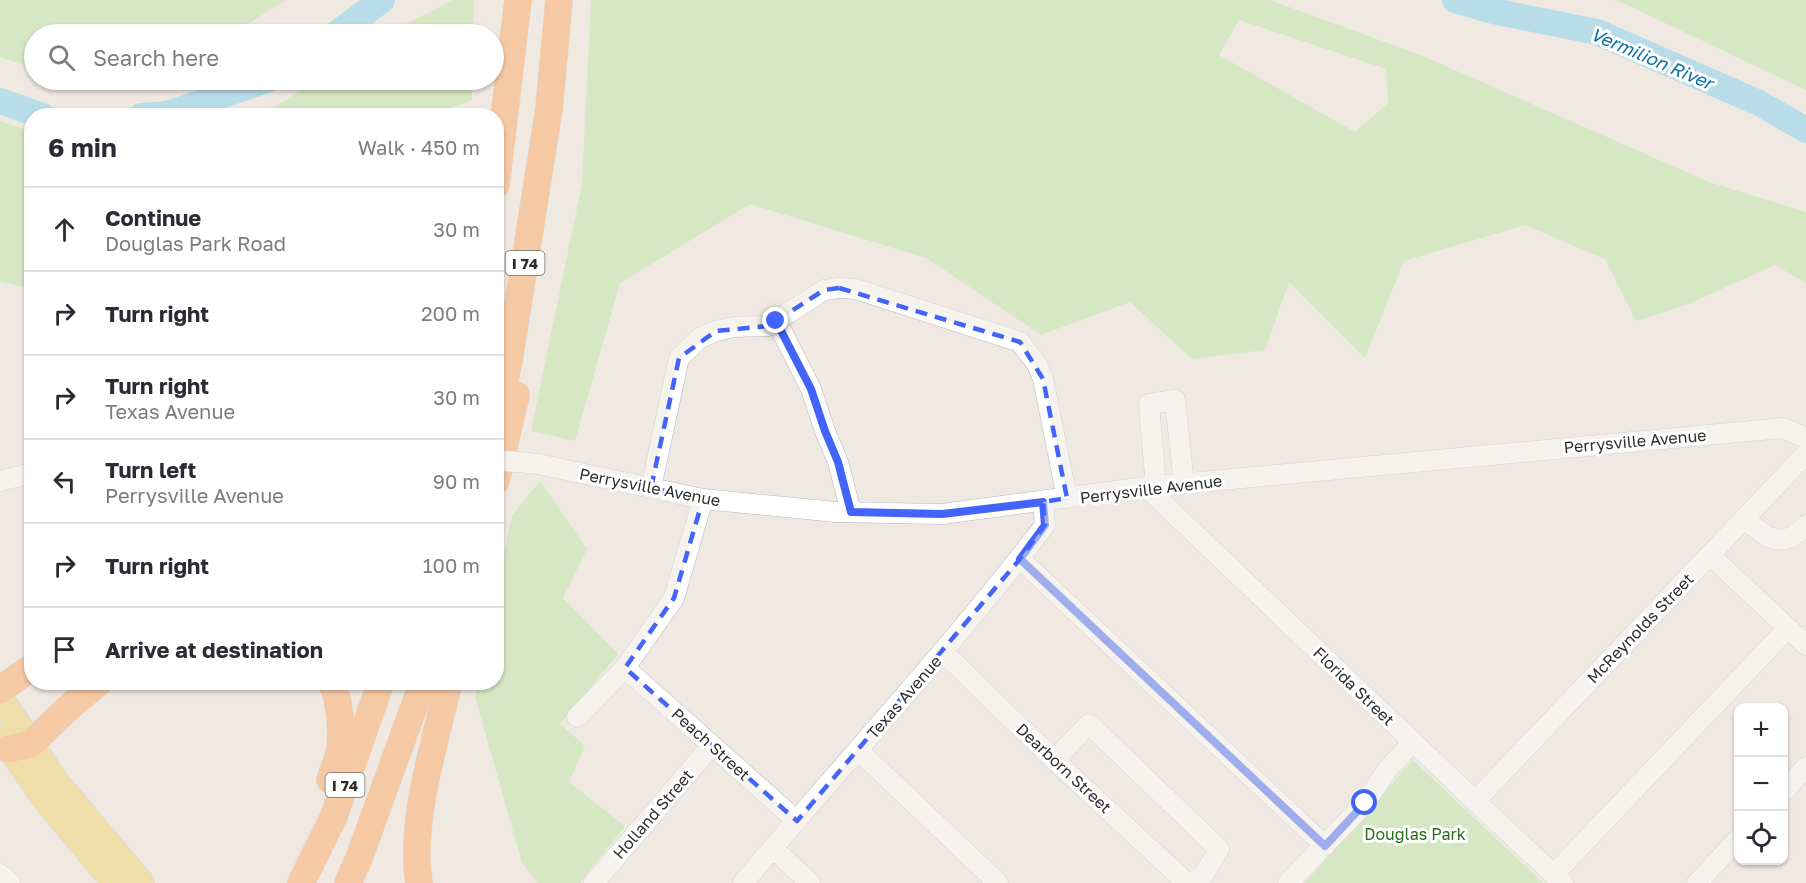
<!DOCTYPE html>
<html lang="en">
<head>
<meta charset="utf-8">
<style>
  :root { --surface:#fff; --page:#f7f7f7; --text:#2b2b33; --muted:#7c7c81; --line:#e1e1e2 }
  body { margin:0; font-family:"Golos Text",sans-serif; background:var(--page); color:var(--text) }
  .controls { position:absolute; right:18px; bottom:18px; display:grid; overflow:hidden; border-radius:12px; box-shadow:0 2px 4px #0004 }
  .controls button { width:54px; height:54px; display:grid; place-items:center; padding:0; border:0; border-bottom:2px solid var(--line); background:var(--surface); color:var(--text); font:30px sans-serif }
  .stop { position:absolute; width:18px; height:18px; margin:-14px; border:4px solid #4264fb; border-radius:50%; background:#fff }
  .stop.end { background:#4264fb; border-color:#fff; box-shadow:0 2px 6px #0008 }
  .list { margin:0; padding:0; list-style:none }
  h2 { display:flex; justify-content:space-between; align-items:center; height:78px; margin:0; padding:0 24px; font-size:26px }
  h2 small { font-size:20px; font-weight:400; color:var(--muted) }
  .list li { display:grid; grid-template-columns:39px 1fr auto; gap:18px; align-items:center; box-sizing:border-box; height:84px; padding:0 24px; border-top:2px solid var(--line) }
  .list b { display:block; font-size:22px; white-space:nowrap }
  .list p { margin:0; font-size:20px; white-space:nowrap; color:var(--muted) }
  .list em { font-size:20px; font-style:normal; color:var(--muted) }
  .icon { flex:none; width:33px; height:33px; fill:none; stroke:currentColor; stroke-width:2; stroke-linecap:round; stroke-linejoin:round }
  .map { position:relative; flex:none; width:1806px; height:883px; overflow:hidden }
  .search { position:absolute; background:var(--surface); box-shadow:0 2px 4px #0004; left:24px; top:24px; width:480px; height:66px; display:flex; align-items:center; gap:15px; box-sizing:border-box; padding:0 21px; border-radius:33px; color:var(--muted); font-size:22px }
  .panel { position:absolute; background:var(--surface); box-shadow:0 2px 4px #0004; left:24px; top:108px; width:480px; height:582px; border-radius:24px }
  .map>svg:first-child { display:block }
  .green { fill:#b6e59e; fill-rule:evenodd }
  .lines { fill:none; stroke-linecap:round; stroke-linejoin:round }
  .river { stroke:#75cff0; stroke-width:26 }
  .minor-casing { stroke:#b4b7c1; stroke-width:21 }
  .major-casing { stroke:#c9c9c9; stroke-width:26 }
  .highway-casing { stroke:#c9c9c9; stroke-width:28 }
  .minor { stroke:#fff; stroke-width:20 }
  .major { stroke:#f2d163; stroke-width:24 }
  .highway { stroke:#ffa35c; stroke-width:27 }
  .minor-bridge-casing { stroke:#b4b7c1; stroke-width:21; stroke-linecap:butt }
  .minor-bridge { stroke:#fff; stroke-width:20 }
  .route { stroke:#4264fb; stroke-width:8 }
  .marked { fill:none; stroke:#4264fb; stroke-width:4.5; stroke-dasharray:12 8; stroke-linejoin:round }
  .labels { text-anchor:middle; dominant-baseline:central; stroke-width:6; stroke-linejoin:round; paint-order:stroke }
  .shield { fill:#fff; stroke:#6d6d6d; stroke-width:1.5 }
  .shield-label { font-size:15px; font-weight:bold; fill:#2e2e2e }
  .street-label { font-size:16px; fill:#2e2e2e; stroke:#fff }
  .park-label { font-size:16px; fill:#2c6e1b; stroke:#fff }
  .water-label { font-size:18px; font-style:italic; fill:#0d6fa3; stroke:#fff }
</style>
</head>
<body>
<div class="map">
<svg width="1806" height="883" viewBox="0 0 1806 883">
  <rect width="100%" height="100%" fill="#efe9e1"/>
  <!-- green -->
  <path class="green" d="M0,0h286l-51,32 -8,2h-193v34l-34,-11z
    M453,0h21l-1,34h-87z
    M591,0h679l153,56 286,126 97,30v71l-31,-18 -89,40 -50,16 -31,-62 -80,-34 -121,36 -39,97 -76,-76 -24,68 -73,9 -62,-57 -89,33 -115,-77 -176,-54 -130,79 -45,158 -44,-10 51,-247zM1239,20l147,49 2,34 -33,29 -136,-77z
    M1614,0h192v90l-183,-87z
    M317,80h155v20l-42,15h-187l33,-9z
    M0,121l31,10v157l-31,-6z
    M540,481l47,68 -24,49 55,56 -58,70 25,22 -16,36 56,44 -45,57h-43l-15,-20 -47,-167 2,-13 19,-1 1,-92 15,-75z
    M1413,760l130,123h-238z"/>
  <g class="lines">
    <!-- river -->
    <path class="river" d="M1455,0l38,11 104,21 162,71 47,27
      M336,34l46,-34
      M0,101l43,15
      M141,116l26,-2 100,-34"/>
    <!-- minor casing -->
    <g class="minor-casing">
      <path id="minor" d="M776,320l35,69 14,42 13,31 13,50
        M538,464l165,35 133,13 106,2 204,-27 637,-59 23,10
        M0,481l32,-8
        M1146,487l329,314 88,82
        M1156,487l-7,-83 26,-4 9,84
        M651,488l28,-130 21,-20 16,-7 18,-4 34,-1 56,-36 15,-2 17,1 164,53 17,22 6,15 24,119
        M1744,519c24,18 36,33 62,6
        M1710,555l96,90
        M1020,559l305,287
        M943,652l111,108 133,123
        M625,668l172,153
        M577,717l48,-49 49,-70 29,-99
        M858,750l140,133
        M1054,760l35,-36 130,125 -16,27 -11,7
        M1784,791l22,-24
        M1475,801l331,-347
        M773,848l37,35
        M0,874l10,9
        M1554,874l234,-246
        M594,883l118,-138
        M743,883c101,-120 207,-234 302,-358l-2,-23
        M1288,883l77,-80 22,-33 26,-28
        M1697,883l41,-44"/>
    </g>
    <!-- major casing -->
    <g class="major-casing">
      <path id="major" d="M0,696l56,85 86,102
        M0,735l44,64 70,84"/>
    </g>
    <!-- highway casing -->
    <g class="highway-casing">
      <path id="highway" d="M496,185l22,-185
        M496,417l13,-56 40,-252 10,-109
        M496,481l20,-86
        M0,690l32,-23
        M8,749l23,-5 36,-35 32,-27
        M330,780c3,-9 7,-18 9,-27 4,-18 1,-55 -8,-71
        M301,883l33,-67 47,-134
        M348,883l11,-25 64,-176
        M419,883c-10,-60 16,-141 30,-201"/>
    </g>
    <!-- minor -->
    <use href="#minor" class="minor"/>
    <!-- major -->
    <use href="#major" class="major"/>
    <!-- highway -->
    <use href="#highway" class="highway"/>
    <!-- minor-bridge casing -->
    <g class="minor-bridge-casing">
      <path id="minor-bridge" d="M496,460l42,4"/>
    </g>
    <!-- minor-bridge -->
    <use href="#minor-bridge" class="minor-bridge"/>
  </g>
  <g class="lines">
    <!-- route -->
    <path class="route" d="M776,321l35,68 14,42 13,31 13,50 91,2 101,-12 2,23 -25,34 305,287 40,-43"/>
  </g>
  <!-- marked area -->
  <path d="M0 0H1806V883H0ZM839,288l181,54 23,37 24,119 -24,4 2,23 -25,34 -223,262 -172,-153 49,-70 29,-99 -52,-11 28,-130 37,-27 52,-5 56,-36z" fill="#efe9e1" fill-opacity=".55" fill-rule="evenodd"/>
  <path class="marked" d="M839,288l181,54 23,37 24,119 -24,4 2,23 -25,34 -223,262 -172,-153 49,-70 29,-99 -52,-11 28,-130 37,-27 52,-5 56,-36z"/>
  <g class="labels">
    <!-- shield labels -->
    <g class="shield">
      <rect x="505.5" y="251" width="39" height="24" rx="4.5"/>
      <rect x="325.5" y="773" width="39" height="24" rx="4.5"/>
    </g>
    <g class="shield-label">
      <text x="525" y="263">I 74</text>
      <text x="345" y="785">I 74</text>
    </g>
    <!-- street labels -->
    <g class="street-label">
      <text transform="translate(1635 441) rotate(-5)">Perrysville Avenue</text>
      <text transform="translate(650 487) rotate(11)">Perrysville Avenue</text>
      <text transform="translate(1151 489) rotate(-7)">Perrysville Avenue</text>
      <text transform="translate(1640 628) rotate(-46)">McReynolds Street</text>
      <text transform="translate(1354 686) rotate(44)">Florida Street</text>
      <text transform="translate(904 697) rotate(-49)">Texas Avenue</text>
      <text transform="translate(711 744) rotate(42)">Peach Street</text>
      <text transform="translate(1064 768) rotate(43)">Dearborn Street</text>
      <text transform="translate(653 814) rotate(-49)">Holland Street</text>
    </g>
    <!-- park labels -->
    <g class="park-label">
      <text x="1415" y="834">Douglas Park</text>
    </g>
    <!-- water labels -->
    <g class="water-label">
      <text transform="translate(1652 58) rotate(23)">Vermilion River</text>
    </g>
  </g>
</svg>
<div class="controls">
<button>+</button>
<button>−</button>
<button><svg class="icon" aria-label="locate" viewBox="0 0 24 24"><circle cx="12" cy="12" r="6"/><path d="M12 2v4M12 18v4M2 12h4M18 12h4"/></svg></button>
</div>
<div class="stop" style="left:1365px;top:803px"></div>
<div class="stop end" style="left:776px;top:321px"></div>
<div class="search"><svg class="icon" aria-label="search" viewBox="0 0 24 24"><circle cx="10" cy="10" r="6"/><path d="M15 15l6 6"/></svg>Search here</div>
<section class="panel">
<h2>6 min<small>Walk · 450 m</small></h2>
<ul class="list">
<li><svg class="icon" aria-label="ahead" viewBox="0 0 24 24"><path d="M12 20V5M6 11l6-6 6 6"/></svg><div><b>Continue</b><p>Douglas Park Road</p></div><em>30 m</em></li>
<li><svg class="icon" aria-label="right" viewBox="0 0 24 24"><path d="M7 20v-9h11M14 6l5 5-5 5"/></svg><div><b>Turn right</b></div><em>200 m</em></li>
<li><svg class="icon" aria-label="right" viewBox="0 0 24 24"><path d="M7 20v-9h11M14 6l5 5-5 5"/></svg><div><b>Turn right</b><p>Texas Avenue</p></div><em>30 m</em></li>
<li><svg class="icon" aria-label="left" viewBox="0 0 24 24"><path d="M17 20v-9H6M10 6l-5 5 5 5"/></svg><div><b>Turn left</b><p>Perrysville Avenue</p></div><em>90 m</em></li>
<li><svg class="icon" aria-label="right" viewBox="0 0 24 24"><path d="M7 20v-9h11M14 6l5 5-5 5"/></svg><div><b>Turn right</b></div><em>100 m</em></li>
<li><svg class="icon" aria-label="arrive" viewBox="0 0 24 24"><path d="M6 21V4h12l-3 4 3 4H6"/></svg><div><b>Arrive at destination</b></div></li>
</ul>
</section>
</div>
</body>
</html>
